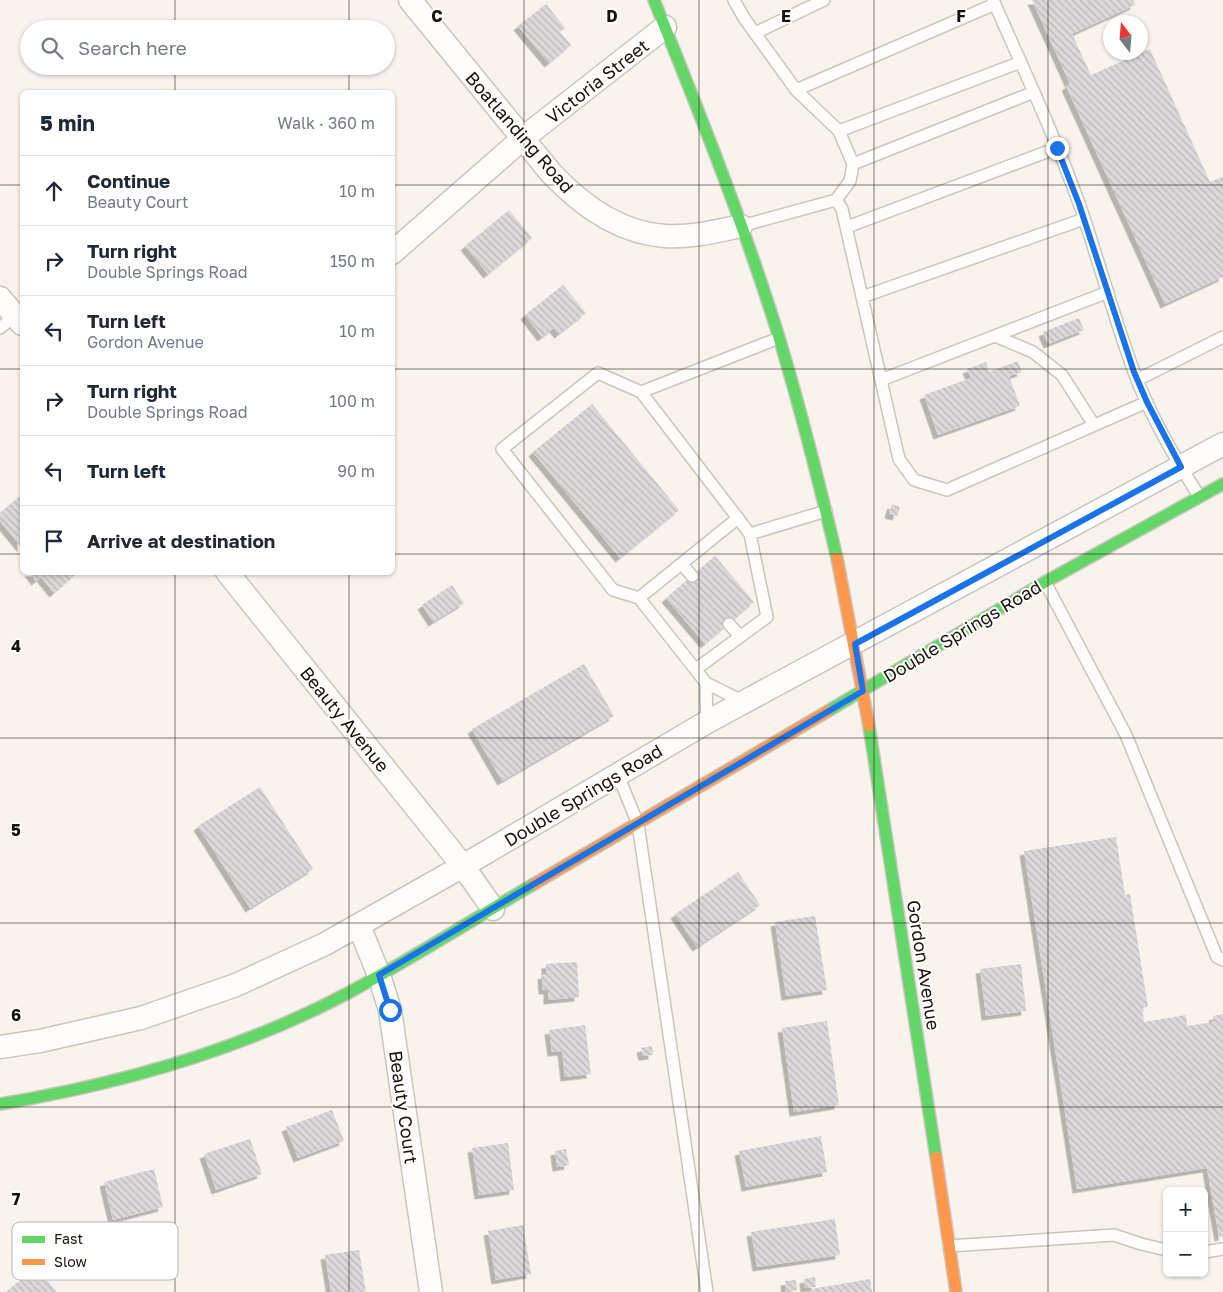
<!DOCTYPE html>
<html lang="en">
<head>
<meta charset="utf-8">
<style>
  :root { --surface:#fff; --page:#f2f2f3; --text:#1f2937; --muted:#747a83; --line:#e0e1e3 }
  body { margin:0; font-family:"Golos Text",sans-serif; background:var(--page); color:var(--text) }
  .controls { position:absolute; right:15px; bottom:15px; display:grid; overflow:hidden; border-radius:8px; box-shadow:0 1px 4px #0004 }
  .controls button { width:45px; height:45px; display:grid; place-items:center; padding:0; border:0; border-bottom:1px solid var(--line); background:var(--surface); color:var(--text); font:25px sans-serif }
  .compass { position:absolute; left:1103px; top:15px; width:45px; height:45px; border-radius:50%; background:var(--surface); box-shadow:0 1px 4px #0004; rotate:344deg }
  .stop { position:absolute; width:15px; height:15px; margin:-11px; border:4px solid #1a73e8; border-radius:50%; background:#fff }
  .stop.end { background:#1a73e8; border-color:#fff; box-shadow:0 1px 5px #0008 }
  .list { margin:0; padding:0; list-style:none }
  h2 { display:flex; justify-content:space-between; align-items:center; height:65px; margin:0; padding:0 20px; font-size:21px }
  h2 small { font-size:16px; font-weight:400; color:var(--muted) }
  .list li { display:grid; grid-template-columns:32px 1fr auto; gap:15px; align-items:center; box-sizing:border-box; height:70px; padding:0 20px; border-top:1px solid var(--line) }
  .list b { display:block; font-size:19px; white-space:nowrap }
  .list p { margin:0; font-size:16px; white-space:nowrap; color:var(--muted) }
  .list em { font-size:16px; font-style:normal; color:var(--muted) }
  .icon { flex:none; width:28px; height:28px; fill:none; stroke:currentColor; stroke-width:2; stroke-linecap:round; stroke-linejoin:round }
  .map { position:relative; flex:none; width:1223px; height:1292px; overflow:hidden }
  .search { position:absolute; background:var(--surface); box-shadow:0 1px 4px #0004; left:20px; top:20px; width:375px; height:55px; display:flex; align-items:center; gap:12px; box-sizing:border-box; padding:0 18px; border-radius:28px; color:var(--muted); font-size:19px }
  .panel { position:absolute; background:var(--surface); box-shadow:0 1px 4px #0004; left:20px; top:90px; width:375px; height:485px; border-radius:8px }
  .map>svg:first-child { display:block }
  .building { fill:url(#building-back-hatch); filter:url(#shadow) }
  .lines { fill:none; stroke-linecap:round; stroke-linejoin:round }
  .lane-casing { stroke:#ccc5be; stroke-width:14 }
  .street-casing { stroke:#ccc5be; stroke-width:25 }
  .fast-casing { stroke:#ccc5be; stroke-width:14 }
  .slow-casing { stroke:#ccc5be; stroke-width:14 }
  .lane { stroke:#fefdfc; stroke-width:11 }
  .street { stroke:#fefdfc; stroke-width:22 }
  .fast { stroke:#63d668; stroke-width:11 }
  .slow { stroke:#ff974d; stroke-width:11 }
  .route { stroke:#1a73e8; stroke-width:6 }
  .grid { fill:none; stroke:#1a120a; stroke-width:1; stroke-opacity:0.55 }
  .labels { text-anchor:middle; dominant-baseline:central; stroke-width:4; stroke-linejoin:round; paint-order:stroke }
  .street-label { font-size:18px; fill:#1a120a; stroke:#fff }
  .key { fill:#fff; stroke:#bab8b6; stroke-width:1 }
  .key-label { font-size:14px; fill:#1a120a }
  .grid-label { font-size:16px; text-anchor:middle; font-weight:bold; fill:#1a120a; stroke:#fff; stroke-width:4; stroke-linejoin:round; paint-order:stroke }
</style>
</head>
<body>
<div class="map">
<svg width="1223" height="1292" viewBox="0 0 1223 1292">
  <defs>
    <pattern id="building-back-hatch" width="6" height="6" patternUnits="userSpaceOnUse" patternTransform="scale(1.25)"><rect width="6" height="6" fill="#dcd8da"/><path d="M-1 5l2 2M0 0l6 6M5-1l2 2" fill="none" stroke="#bcb8ba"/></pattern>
    <filter id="shadow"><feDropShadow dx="-4.5" dy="4.5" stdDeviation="0" flood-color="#0004"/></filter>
  </defs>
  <rect width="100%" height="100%" fill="#f8f3ed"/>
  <!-- building -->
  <path class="building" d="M1032,0h101l2,5 -63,29 19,41 59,-26 60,133 13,-5v100l-58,27 -99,-218 4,-2z
    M546,4l19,24 -5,4 11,13 -22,18 -31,-37z
    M509,210l23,28 -44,36 -23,-28z
    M563,285l23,28 -27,21 -5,-6 -12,9 -17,-22z
    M1079,318l5,12 -36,14 -5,-12z
    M1018,361l4,11 -13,4 11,30 -82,29 -14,-40 47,-17 -4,-9 19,-7 3,10z
    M592,404l87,106 -59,48 -87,-106z
    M22,494v54l-22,-27v-8z
    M892,504l8,3 -3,9 -8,-2z
    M715,556l39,46 -49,42 -39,-46z
    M29,572h49l-24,21 -13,-16 -5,4z
    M452,585l12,18 -31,19 -11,-17z
    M584,664l30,52 -112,65 -30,-52z
    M260,787l53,82 -63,39 -52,-82z
    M1116,837l9,58 5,-1 18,113 -6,1 2,14 42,-7 1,11 27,-4 -1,-6 10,-2v222l-4,1 -12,-69 -130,21 -53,-338z
    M738,872l22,33 -63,42 -22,-33z
    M815,916l12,74 -41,6 -11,-74z
    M577,962l2,35 -31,3v-10h-5l-1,-15 4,-1v-10z
    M1021,964l5,47 -40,5 -6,-47z
    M827,1021l12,84 -45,7 -12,-84z
    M585,1025l6,49 -26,3 -3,-26 -10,1 -3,-22z
    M652,1046l1,9 -10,1 -2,-8z
    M332,1110l12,31 -46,17 -12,-31z
    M821,1136l6,36 -81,15 -7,-36z
    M250,1139l12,35 -46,16 -12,-36z
    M508,1143l6,47 -35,5 -7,-47z
    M566,1149l3,16 -12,2 -2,-16z
    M154,1169l9,38 -50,13 -9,-38z
    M835,1219l5,36 -83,12 -6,-35z
    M523,1225l8,49 -35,6 -8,-49z
    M359,1250l7,42h-35l-6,-37z
    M36,1267l21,25h-51z
    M815,1277l1,10 -11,1 -1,-9z
    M870,1279l2,13h-60v-3z
    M796,1280l1,10 -11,2 -1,-11z"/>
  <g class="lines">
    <!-- lane casing -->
    <g class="lane-casing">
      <path id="lane" d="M734,0l10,18 52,72 43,41 14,33 -3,17 -14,19
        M993,0c30,68 62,136 87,206 19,55 34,112 54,166 16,43 40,85 65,124
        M755,33l69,-33
        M796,90l199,-86
        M839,131l182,-69
        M853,164l181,-72
        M741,226l95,-26 6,9 57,250 15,21 33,10 200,-88
        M847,227l210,-79
        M862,297l222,-78
        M0,328l15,-12
        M995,336l38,16 29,23 32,50
        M881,380l227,-88
        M1137,380l86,-43
        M641,392l138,-54
        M682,564l10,12
        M1045,582l81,153 91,222 6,3
        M639,598l99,-80
        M729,624l11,12
        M696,669l71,-52 -17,-83 76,-23
        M706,683l-67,-85 -26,-8 -111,-141 96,-76 43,19 109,142
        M707,722l-1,-39 38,19
        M618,775l20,49 69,468
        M949,1246l165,-11 27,9 26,6
        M1204,1252l19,-3"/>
    </g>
    <!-- street casing -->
    <g class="street-casing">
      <path id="street" d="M410,0l141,173c31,33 68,60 114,63 25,2 52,-5 76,-10
        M392,253l130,-114 143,-112
        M0,298l22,26
        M227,572l236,294 30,43
        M359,926l20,49 11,35 41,282
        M0,1047l40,-6 101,-23 95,-33 89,-41 138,-78 244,-144 516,-278"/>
    </g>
    <!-- fast casing -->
    <g class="fast-casing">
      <path id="fast" d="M654,0c44,109 88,219 123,331 23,75 42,151 60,227
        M828,711l217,-129 178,-98
        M869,726l67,431
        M0,1104c120,-20 239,-53 348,-111 63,-34 124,-73 186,-109"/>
    </g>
    <!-- slow casing -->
    <g class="slow-casing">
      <path id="slow" d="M837,558l32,168
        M534,884l294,-173
        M936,1157l20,135"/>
    </g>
    <!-- lane -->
    <use href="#lane" class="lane"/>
    <!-- street -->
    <use href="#street" class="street"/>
    <!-- fast -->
    <use href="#fast" class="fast"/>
    <!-- slow -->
    <use href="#slow" class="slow"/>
  </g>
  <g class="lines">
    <!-- route -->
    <path class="route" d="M390,1010l-11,-35 484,-284 -8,-47 326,-177 -34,-65 -13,-30 -55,-168 -22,-56"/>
  </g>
  <!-- grid -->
  <path class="grid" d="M175,0v29M349,0v29M524,0v1292M699,0v1292M874,0v1292M1048,0v1292M175,66v26M349,66v26M0,185h22M392,185h831M0,369h22M392,369h831M0,554h22M392,554h831M175,572v720M349,572v720M0,738h1223M0,923h1223M0,1107h1223"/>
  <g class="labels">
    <!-- street labels -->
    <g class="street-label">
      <text transform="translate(597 81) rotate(-38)">Victoria Street</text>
      <text transform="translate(520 132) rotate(49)">Boatlanding Road</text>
      <text transform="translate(962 631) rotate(-31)">Double Springs Road</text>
      <text transform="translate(345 719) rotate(51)">Beauty Avenue</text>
      <text transform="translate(583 795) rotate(-31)">Double Springs Road</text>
      <text transform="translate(924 965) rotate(81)">Gordon Avenue</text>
      <text transform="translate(404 1107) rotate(82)">Beauty Court</text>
    </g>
  </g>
  <!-- legend -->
  <rect x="12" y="1222" width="166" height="58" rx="8" class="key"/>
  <rect x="22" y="1236" width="23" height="7" fill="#63d668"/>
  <rect x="22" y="1259" width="23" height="6" fill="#ff974d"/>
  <g class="key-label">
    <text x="54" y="1244">Fast</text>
    <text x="54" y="1267">Slow</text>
  </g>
  <g class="grid-label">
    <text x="437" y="22">C</text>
    <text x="612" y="22">D</text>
    <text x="786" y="22">E</text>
    <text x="961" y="22">F</text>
    <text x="16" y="652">4</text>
    <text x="16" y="836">5</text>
    <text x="16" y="1021">6</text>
    <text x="16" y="1205">7</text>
  </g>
</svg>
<div class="controls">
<button>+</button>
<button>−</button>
</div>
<svg class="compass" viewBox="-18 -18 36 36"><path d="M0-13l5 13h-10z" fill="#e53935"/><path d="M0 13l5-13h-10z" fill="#747a83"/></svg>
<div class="stop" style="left:390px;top:1010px"></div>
<div class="stop end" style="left:1057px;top:148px"></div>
<div class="search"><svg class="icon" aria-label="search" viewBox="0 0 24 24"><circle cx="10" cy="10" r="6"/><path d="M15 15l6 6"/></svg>Search here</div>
<section class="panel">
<h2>5 min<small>Walk · 360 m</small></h2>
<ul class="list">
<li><svg class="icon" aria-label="ahead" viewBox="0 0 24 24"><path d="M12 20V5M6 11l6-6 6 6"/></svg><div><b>Continue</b><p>Beauty Court</p></div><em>10 m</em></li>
<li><svg class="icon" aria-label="right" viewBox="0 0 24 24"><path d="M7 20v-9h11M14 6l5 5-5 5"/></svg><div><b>Turn right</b><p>Double Springs Road</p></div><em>150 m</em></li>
<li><svg class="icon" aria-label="left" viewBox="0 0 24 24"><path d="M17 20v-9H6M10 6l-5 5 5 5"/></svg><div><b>Turn left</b><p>Gordon Avenue</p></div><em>10 m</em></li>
<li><svg class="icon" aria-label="right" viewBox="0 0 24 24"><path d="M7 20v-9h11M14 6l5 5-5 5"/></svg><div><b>Turn right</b><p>Double Springs Road</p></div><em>100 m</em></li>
<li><svg class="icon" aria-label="left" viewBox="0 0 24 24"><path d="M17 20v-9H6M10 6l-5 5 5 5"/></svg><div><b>Turn left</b></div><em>90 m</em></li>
<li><svg class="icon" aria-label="arrive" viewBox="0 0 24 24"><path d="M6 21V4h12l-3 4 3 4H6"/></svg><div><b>Arrive at destination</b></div></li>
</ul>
</section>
</div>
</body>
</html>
